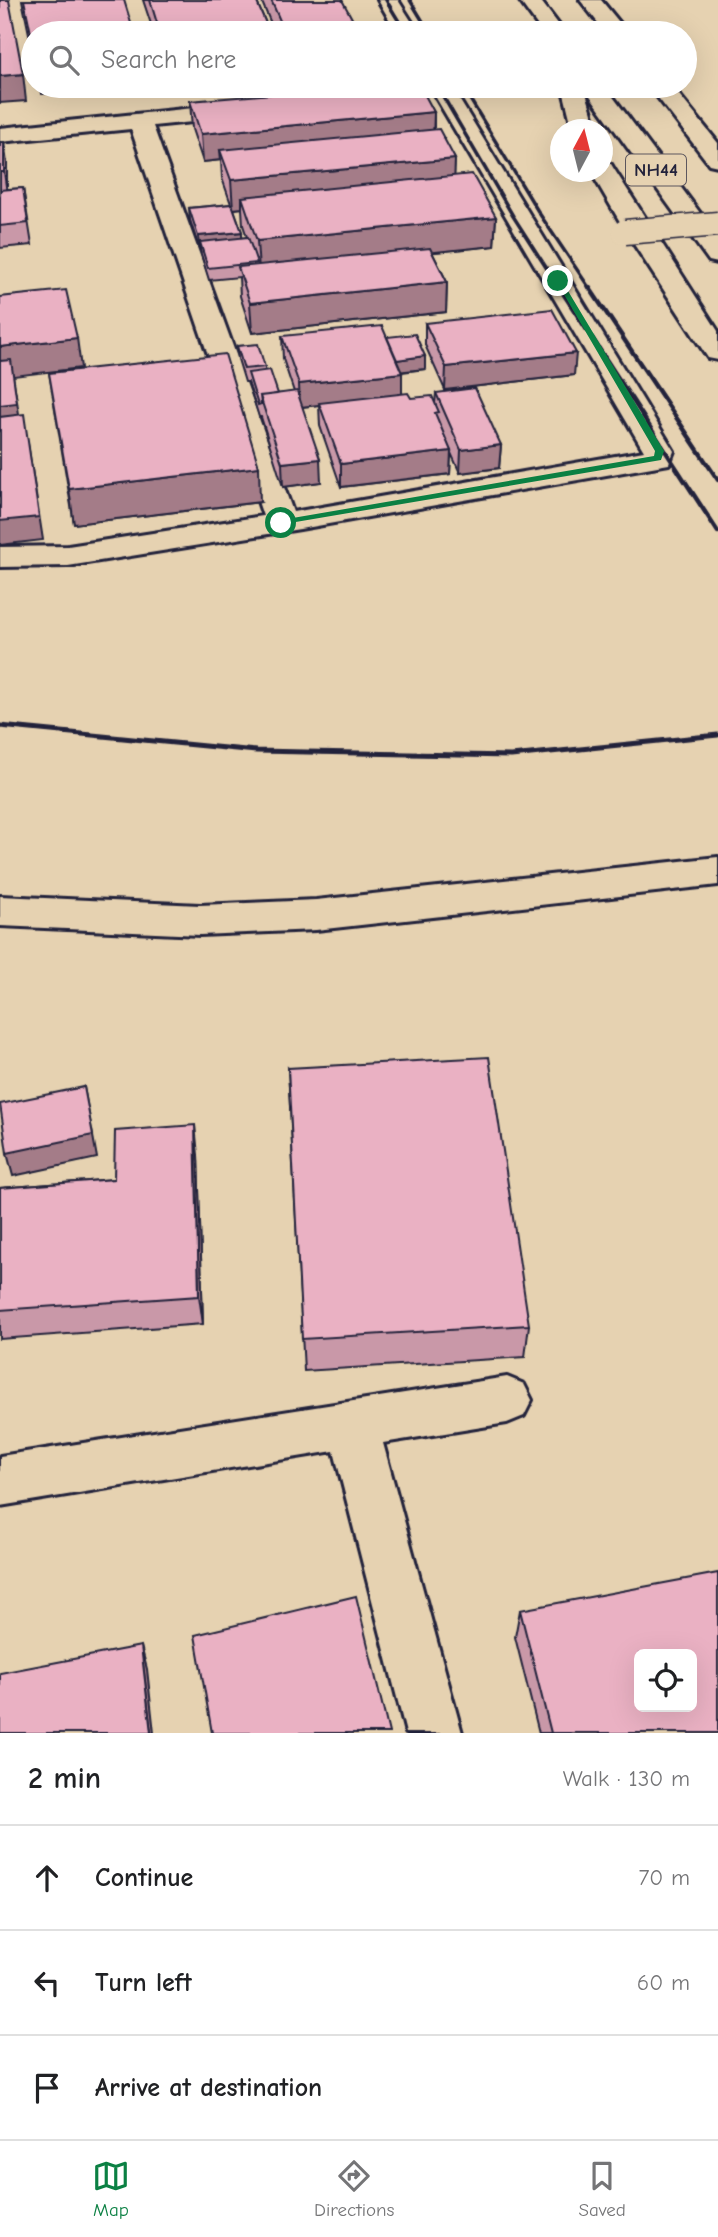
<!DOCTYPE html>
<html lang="en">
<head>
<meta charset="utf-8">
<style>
  :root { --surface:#fff; --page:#f2f2f2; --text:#202124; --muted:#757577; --line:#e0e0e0; --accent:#0b8043 }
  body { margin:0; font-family:"Comic Neue",sans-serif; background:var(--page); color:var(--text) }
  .controls { position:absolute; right:21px; bottom:21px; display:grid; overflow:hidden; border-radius:10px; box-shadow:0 7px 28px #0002 }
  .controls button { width:63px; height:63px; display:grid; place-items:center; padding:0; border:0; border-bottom:2px solid var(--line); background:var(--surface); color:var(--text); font:35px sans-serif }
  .compass { position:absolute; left:550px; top:119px; width:63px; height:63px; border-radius:50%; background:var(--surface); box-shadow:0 7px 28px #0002; rotate:7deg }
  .stop { position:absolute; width:21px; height:21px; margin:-16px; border:5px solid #0b8043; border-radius:50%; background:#fff }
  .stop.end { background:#0b8043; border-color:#fff; box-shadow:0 2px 7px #0008 }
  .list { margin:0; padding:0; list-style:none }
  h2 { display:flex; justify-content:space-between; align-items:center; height:91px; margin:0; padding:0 28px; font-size:30px }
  h2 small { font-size:23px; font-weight:400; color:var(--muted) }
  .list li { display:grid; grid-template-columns:46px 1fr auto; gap:21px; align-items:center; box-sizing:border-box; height:105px; padding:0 28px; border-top:2px solid var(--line) }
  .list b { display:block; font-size:26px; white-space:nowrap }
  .list em { font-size:23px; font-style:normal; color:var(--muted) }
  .icon { flex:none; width:38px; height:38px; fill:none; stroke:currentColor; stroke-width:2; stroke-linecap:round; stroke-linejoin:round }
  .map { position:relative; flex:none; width:718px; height:1733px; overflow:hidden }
  .search { position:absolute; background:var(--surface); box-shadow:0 7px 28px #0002; left:21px; right:21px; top:21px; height:77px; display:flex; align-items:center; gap:18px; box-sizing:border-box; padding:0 24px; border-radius:38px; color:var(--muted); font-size:26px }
  .sheet { height:406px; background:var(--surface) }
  nav { display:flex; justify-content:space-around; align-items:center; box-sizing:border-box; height:98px; border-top:2px solid var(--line); background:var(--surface); font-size:19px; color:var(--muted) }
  nav a { display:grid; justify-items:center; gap:4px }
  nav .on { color:var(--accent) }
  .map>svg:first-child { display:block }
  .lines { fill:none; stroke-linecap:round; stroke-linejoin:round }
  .minor-casing { stroke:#22223b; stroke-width:6 }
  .highway-casing { stroke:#22223b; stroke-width:6 }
  .minor { fill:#e6d2b1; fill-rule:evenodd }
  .highway { fill:#e6d2b1; fill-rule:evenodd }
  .rail-far2 { stroke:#22223b; stroke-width:3.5 }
  .rail-far1 { stroke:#22223b; stroke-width:4.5 }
  .rail { stroke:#22223b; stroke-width:5 }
  .minor-bridge-casing { stroke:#22223b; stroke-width:27; stroke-linecap:butt }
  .minor-bridge { stroke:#e6d2b1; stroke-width:24 }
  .wall { fill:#c998a8; stroke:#22223b; stroke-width:2; fill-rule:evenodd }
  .shaded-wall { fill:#a47c88; stroke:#22223b; stroke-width:2 }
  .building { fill:#eab1c3; stroke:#22223b; stroke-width:2; fill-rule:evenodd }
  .route { fill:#0b8043 }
  .labels { text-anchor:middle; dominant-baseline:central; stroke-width:6; stroke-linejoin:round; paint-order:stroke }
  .shield { fill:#e6d2b1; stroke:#5d575e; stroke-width:2 }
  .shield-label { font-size:19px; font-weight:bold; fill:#22223b }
</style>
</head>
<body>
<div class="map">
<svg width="718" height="1733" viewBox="0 0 718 1733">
  <rect width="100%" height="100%" fill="#e6d2b1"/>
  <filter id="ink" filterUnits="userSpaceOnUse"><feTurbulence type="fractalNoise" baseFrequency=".0143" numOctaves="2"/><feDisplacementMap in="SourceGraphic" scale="14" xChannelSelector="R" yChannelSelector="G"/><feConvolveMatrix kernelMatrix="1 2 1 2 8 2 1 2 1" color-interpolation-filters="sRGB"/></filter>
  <g filter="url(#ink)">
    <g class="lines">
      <!-- minor casing -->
      <g class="minor-casing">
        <path id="minor" d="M378,0h20l21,33h-22z
          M429,86h22l223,365 -5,13 -369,65 -232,37 -68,1v-20l68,-1 195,-30 -132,-387 -131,13v-14l242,-25 8,2 4,5 -4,5 -8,2 -89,9 140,386 351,-61z
          M562,86h22l13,44h-24z
          M602,162l9,2 3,5 104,162v29l-10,-2 -82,-126 -35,-60h11z
          M718,857v28l-402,45 -116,5 -200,-9v-30l200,9 116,-5z
          M507,1377l17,7 8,16 -8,16 -17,7 -124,20 79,290h-56l-72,-282 -334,55v-50z"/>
      </g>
      <!-- highway casing -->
      <g class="highway-casing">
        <path id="highway" d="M519,0h21l25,33h-22z
          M580,0h21l27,33h-22z
          M583,86h22l113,151v26l-9,-2z
          M649,86h23l46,57v23l-9,-2z"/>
      </g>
      <!-- minor -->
      <use href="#minor" class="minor"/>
      <!-- highway -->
      <use href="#highway" class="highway"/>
      <!-- rail-far2 -->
      <path class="rail-far2" d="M386,0l20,33
        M410,0l20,33
        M437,86l76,130 47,73
        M462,86l77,127 51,76"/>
      <!-- rail-far1 -->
      <path class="rail-far1" d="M559,287l159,245
        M589,287l129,193"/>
      <!-- rail -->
      <path class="rail" d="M0,726l256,25 255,5 207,-21"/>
      <!-- minor-bridge casing -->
      <g class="minor-bridge-casing">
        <path id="minor-bridge" d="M625,232l93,-8"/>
      </g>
      <!-- minor-bridge -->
      <use href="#minor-bridge" class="minor-bridge"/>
    </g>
    <!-- wall -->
    <path class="wall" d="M22,0h102l-91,33v20z
      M143,0h113l14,33h-116z
      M261,0h81l13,33h-80z
      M190,101l244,11v18l21,29 -1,17 42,41 -2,29 -62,6 15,30 -1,30 -194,21 -12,-37 -1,-19 -30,3 -8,-26 -1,-6h-1l-9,-28 -1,-12 42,-4 -9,-26 -1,-18 -18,2 -11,-33zM242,208l1,17 4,12 -5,1v-6l-8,-23z
      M0,142l7,21v26l16,-1 9,57 -32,3z
      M425,323l149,52 -129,15 -20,-45z
      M282,336l105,1 38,32 -23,3v21l9,5 24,6 1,-11 65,52 -2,23 -39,5 -9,-20 -1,21 -109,13 -21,-61 -1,-21 -17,2 19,75 -38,5 -22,-70h-2l-11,-35h-3l-7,-23 -1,-13 28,21v4l13,23 16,-2 -11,-33z
      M49,373l211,129 -186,22z
      M288,1068l241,257 -4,32 -221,14z
      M198,1155l5,169 -203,15v-151l114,-9z
      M520,1610l198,123h-179l-24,-96z"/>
    <!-- shaded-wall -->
    <path class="shaded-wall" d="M355,24v9h-70l-1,-3z
      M23,74l3,27 -26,2v-27z
      M41,86h95l-94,8z
      M434,112l-1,28 -213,10 1,10 -18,2 -2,-28z
      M4,142l3,21v30l-3,-21z
      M455,159l-1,28 -212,10v11l-9,1 -2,-29z
      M496,217l-2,29 -235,24 -2,-29z
      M242,232v12l-42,-2v6h-1l-1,-12z
      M447,282l-1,30 -194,21 -2,-30z
      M77,338l4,30 -68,8 9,57 -22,3v-89z
      M576,353l-2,22 -129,15 1,-23z
      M425,356v13l-29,3v-12z
      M402,373v23l-102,11 -1,-23z
      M27,437l16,103 -43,5v-24z
      M501,445l-2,23 -39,5 1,-23z
      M451,451l-1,23 -109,13v-23z
      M320,459l1,23 -38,5 -1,-24z
      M259,467l1,35 -186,22 -5,-35z
      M84,1087l13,71 -84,18 -6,-23z
      M195,1125l3,30 5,169 -4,-28z
      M141,1646l6,23 7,64h-3z"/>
    <!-- building -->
    <path class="building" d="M0,0h9l14,74 -23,2z
      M24,0h100l10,33h-101v10z
      M150,0h106l14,33h-110z
      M271,0h71l13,24 -71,6z
      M366,86h54l14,26 -233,22 -11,-33z
      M439,129l16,30 -224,21 -11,-30z
      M0,142h4v30h-4z
      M472,174l24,43 -239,24 -15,-44z
      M23,188l5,35 -28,3v-36z
      M232,204l10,28 -44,4 -9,-28z
      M248,237l9,26 -49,5 -8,-26z
      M430,248l17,34 -197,21 -12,-36z
      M66,290l11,48 -77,9v-50z
      M552,309l24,44 -130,14 -21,-44z
      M382,326l20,47 -103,11 -17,-48z
      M415,334l10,22 -28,4 -10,-23z
      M258,344l7,23 -21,2 -7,-23z
      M225,354l34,113 -190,22 -20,-116z
      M11,360l6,43 -17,2v-44z
      M270,370l8,24 -18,2 1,8 -3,1 -10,-32z
      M475,388l26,57 -40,5 -25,-57z
      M297,391l23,68 -38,4 -22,-67z
      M408,393l3,5 21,-2 7,16 -4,1 16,38 -110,13 -22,-61z
      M24,414l15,103 -39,4v-104z
      M489,1057l40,268 -227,14 -14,-271z
      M84,1087l9,48 -86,18 -7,-49z
      M195,1125l4,171 -199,14v-122l114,-9 1,-48z
      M718,1573v160h-167l-31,-123zM639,1654h53v53h-53z
      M356,1596l33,137h-177l-17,-98z
      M141,1646l10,87h-151v-60z"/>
  </g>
  <!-- route -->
  <path class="route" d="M555,279l7,2 102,170 -3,9 -383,65 3,-5 373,-64 1,-5z"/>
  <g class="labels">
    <!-- shield labels -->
    <rect class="shield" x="626" y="154.5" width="60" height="31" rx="5"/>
    <g class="shield-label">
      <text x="656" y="170">NH44</text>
    </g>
  </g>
</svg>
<div class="controls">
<button><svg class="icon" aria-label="locate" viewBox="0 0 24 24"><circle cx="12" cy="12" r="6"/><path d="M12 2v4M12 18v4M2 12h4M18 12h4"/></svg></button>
</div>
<svg class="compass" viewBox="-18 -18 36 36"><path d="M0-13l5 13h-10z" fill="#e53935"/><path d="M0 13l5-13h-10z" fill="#757577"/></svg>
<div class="stop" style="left:281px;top:523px"></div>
<div class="stop end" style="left:558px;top:281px"></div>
<div class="search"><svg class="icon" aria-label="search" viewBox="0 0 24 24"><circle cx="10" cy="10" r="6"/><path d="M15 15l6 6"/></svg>Search here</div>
</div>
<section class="sheet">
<h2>2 min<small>Walk · 130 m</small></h2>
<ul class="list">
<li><svg class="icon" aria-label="ahead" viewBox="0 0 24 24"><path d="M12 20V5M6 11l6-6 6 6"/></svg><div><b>Continue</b></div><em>70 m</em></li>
<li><svg class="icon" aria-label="left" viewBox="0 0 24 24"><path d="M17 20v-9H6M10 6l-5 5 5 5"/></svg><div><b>Turn left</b></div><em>60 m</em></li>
<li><svg class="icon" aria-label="arrive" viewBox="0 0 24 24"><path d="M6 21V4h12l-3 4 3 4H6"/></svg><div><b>Arrive at destination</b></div></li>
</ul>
</section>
<nav>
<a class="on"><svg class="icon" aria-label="map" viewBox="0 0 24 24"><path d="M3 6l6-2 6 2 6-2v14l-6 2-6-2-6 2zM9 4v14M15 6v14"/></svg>Map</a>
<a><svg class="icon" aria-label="directions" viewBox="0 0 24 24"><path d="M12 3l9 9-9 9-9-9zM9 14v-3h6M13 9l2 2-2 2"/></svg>Directions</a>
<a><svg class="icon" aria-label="saved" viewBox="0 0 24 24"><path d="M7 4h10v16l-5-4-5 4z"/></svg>Saved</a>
</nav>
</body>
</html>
